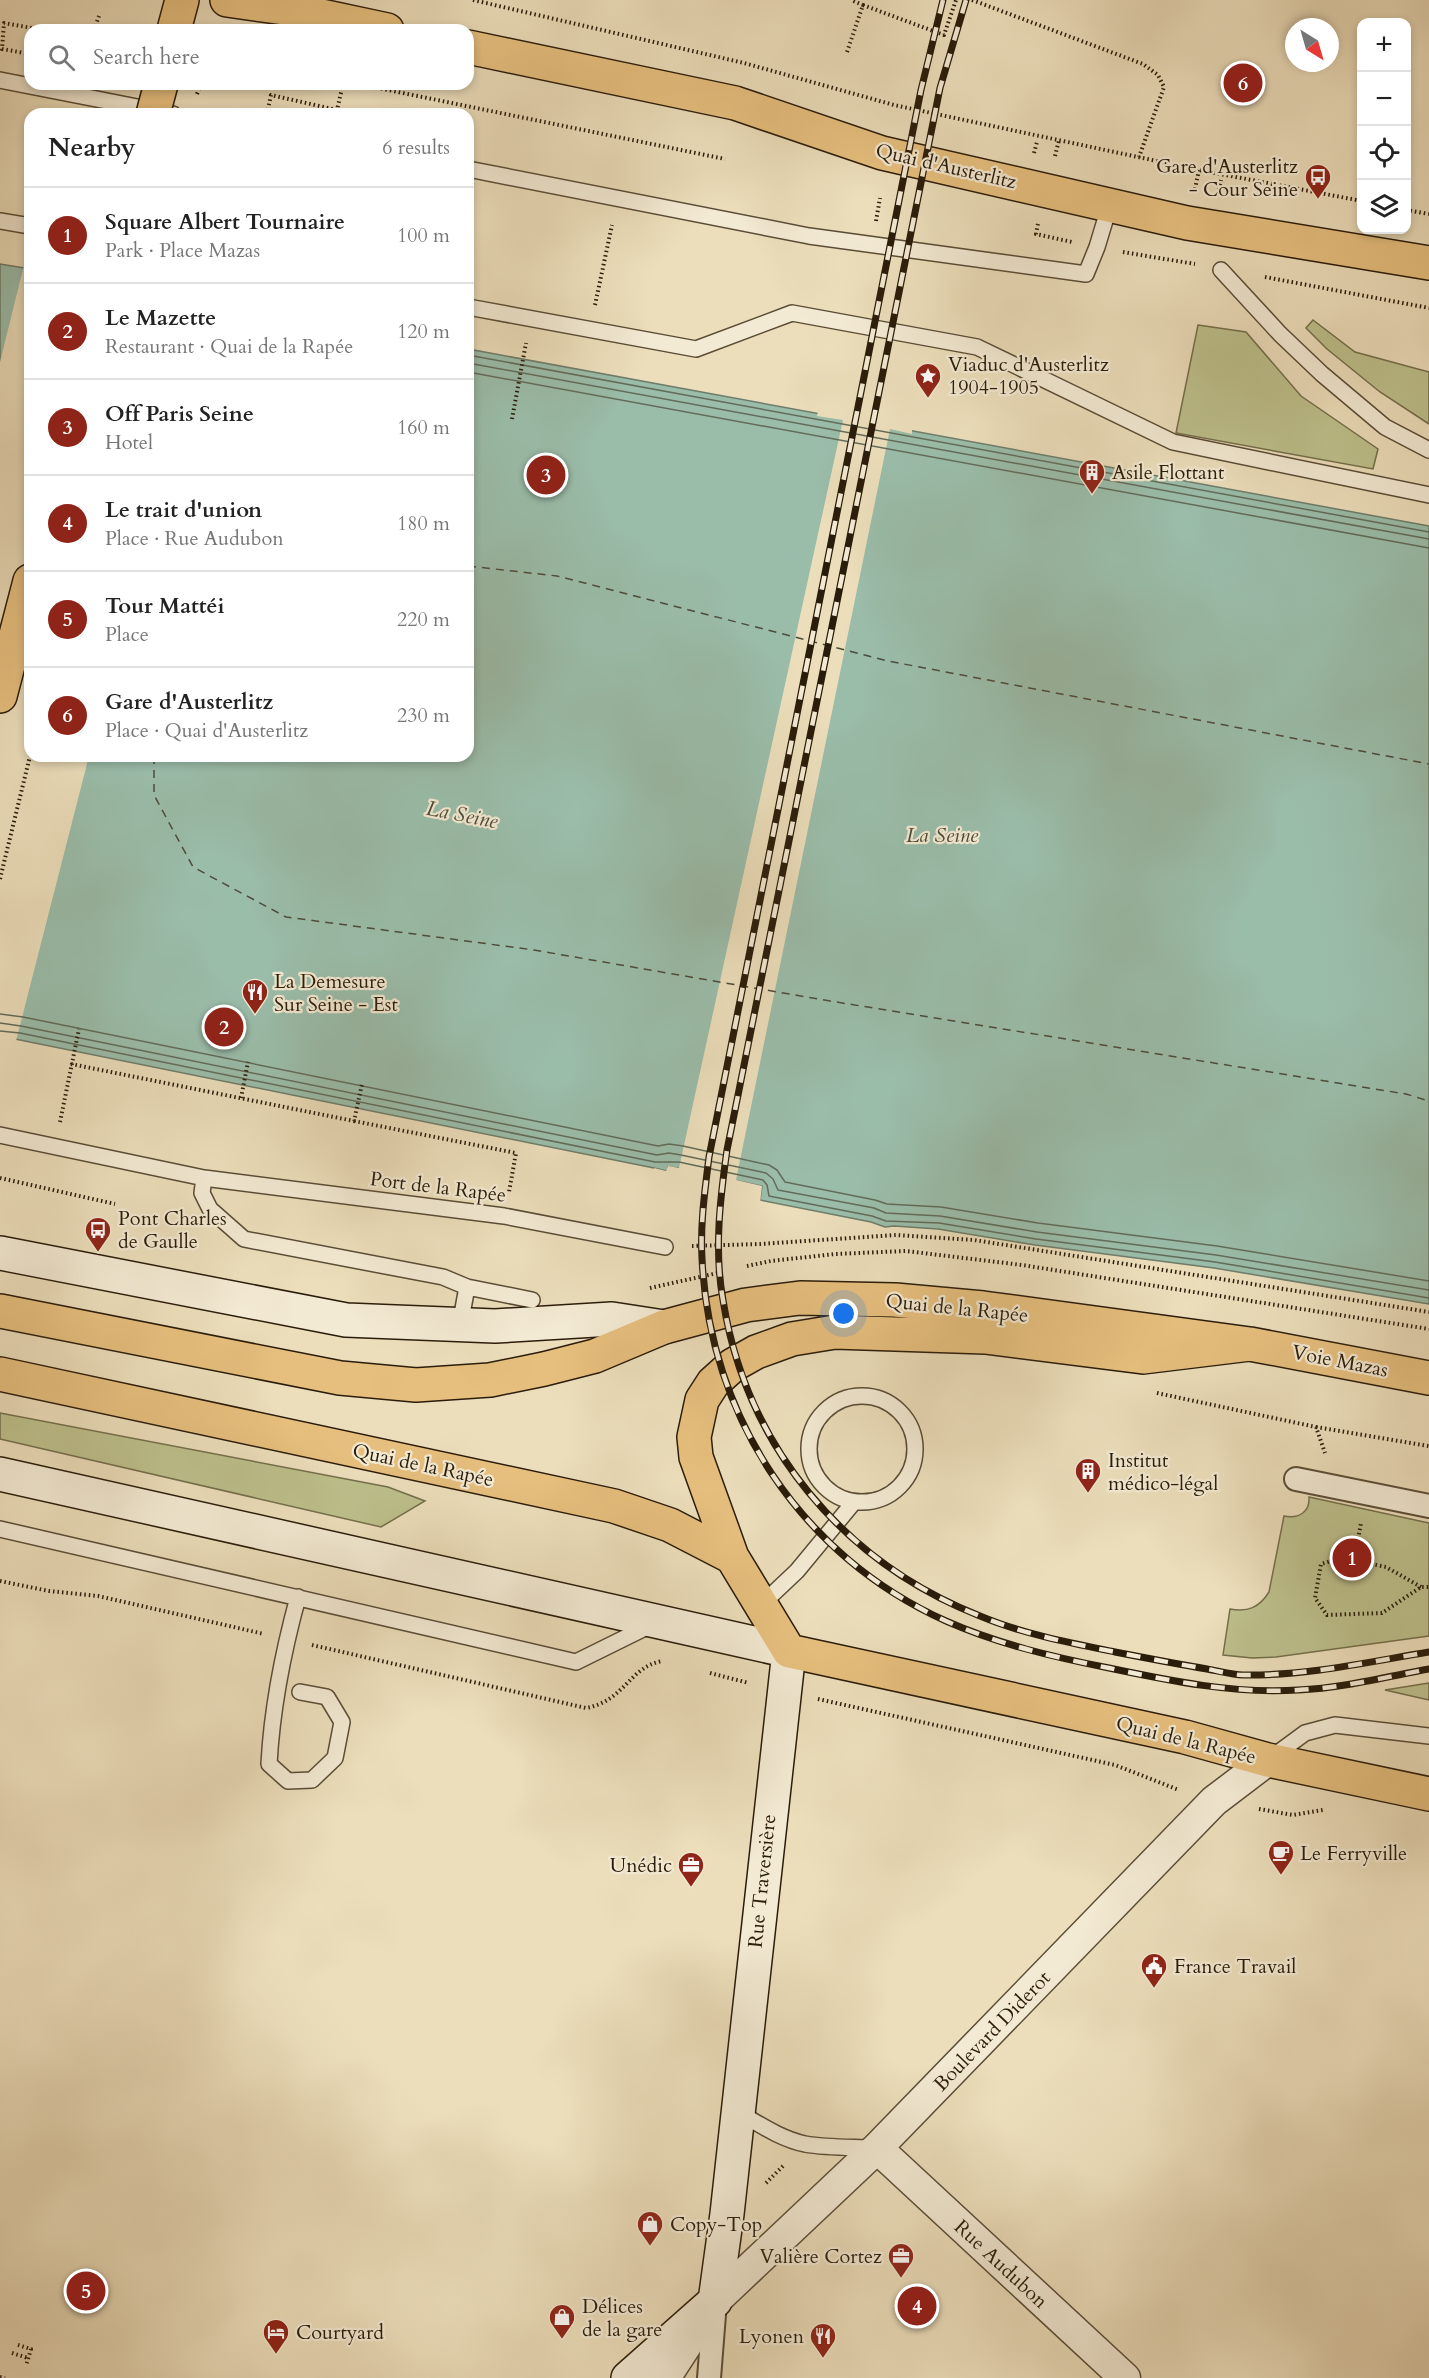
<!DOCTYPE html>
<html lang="en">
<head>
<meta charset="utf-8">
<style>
  :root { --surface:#fff; --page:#f6f6f6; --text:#222; --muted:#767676; --line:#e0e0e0; --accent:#8f2418 }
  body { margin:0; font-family:Cardo,serif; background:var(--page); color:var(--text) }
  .controls { position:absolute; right:18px; top:18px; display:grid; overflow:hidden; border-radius:12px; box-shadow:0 3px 9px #0003 }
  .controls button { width:54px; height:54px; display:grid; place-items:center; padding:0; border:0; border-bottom:2px solid var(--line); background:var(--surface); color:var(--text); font:30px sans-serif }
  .compass { position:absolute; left:1285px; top:18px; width:54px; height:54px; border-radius:50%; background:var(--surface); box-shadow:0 3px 9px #0003; rotate:143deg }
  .you { position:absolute; left:844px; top:1314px; width:21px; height:21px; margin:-15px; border:4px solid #fff; border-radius:50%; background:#1a73e8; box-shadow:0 0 0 9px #1a73e833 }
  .badge { display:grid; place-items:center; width:39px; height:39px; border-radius:50%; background:var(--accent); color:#fff; font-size:20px; font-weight:700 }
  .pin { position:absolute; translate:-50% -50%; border:3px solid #fff; box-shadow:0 2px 6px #0006 }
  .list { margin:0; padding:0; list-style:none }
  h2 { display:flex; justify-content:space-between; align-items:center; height:78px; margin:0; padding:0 24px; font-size:26px }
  h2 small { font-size:20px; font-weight:400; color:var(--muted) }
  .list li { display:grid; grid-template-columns:39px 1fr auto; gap:18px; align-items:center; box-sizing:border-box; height:96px; padding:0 24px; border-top:2px solid var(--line) }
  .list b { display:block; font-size:22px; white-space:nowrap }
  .list p { margin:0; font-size:20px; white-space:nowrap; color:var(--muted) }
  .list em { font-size:20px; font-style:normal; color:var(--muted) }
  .icon { flex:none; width:33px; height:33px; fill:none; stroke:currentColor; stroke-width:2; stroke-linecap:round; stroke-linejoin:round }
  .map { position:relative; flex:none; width:1429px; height:2378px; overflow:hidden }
  .search { position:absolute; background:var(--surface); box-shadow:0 3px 9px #0003; left:24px; top:24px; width:450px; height:66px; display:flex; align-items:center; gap:15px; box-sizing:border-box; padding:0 21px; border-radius:18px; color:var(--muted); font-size:22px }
  .panel { position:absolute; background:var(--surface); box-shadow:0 3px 9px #0003; left:24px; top:108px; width:450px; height:654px; border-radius:18px }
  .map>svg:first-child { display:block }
  .green { fill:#bdc08c; stroke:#746e4b; stroke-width:1.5 }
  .water { fill:#9abdaa; stroke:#6d7d6a; stroke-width:1.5 }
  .pier { fill:#ecdebb }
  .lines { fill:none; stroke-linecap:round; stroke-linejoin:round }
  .shore { stroke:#626c5a; stroke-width:1.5 }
  .ferry { stroke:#4c4c3a; stroke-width:1.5; stroke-dasharray:8 6; stroke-linecap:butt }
  .service-casing { stroke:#5a4c36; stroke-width:18 }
  .pedestrian-casing { stroke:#5a4c36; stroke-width:26 }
  .minor-casing { stroke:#5a4c36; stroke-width:33 }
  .secondary-casing { stroke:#2a1c0a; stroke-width:36 }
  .primary-casing { stroke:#2a1c0a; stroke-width:36 }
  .path { stroke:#2a1c0a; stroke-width:4; stroke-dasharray:1.5 3; stroke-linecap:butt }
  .service { stroke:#f3ead3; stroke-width:15 }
  .pedestrian { stroke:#f3ead3; stroke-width:22 }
  .minor { stroke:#f3ead3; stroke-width:30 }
  .secondary { stroke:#f3ead3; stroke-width:33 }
  .primary { stroke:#e6bf7e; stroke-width:33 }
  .rail-casing { stroke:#2a1c0a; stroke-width:7 }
  .rail { stroke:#f3ead3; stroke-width:4.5; stroke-dasharray:14; stroke-linecap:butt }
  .primary-bridge-casing { stroke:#2a1c0a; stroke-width:36; stroke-linecap:butt }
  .primary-bridge { stroke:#e6bf7e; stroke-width:33 }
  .labels { text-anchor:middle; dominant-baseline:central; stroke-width:4.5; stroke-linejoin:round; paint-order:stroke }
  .street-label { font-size:20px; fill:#2a1c0a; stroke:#f3ead3 }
  .poi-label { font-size:20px; fill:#2a1c0a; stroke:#f3ead3; text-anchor:start }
  .water-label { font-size:21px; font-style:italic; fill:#4c4c3a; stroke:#f3ead3 }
</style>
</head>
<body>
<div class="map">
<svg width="1429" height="2378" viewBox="0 0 1429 2378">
  <rect width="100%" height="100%" fill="#ecdebb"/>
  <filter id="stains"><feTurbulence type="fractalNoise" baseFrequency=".00333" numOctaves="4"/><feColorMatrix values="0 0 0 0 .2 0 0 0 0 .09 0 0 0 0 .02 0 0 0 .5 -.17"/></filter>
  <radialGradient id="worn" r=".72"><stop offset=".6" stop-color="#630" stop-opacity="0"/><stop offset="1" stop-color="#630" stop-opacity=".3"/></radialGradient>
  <!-- green -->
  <path class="green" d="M1313,320l42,32 74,20v52l-49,-32 -53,-43 -21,-21z
    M1198,325l48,7 55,64 77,53 -5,20 -197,-36z
    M0,1413l388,74 37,14 -44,26 -381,-88z
    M1309,1497l120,26v113l-153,21 -24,1 -29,-3 7,-46c18,3 29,-1 39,-17l15,-76c15,3 26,-4 25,-19z
    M1429,1683v17l-44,-10z"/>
  <!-- water -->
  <path class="water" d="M0,264l30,5v487h438v-407l961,177v778l-215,-36 -179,-23 -97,-16 -44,-3 -9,1 -14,-5 -111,-22 2,-14 -84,-18 -10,-1 -1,4 -13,-3 -654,-132z"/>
  <!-- pier -->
  <path class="pier" d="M24,265l6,1v490h59l-73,285 -16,-2v-677z
    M818,411l94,17v6l-22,-5 -154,751 26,6 -2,17 -3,-3 2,-11 -81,-18 -8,-1 -3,4 -13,-3v-3l12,3 2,-5 11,2 164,-748 -26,-4z"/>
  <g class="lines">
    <!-- shore -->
    <path class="shore" d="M468,355l961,177
      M468,363l961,176
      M468,372l961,176
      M0,1014l23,3 635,129 11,-2 14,2 86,19 8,5 8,12 90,18 12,4 54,3 97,16 179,23 212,35
      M0,1023l21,3 636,129 12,-2 12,2 85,18 7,6 5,11 96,18 12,5 54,3 97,16 179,23 213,35
      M0,1031l20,2 635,129h24l84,18 4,5 2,11 103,20 14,5 53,2 97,16 179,23 214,36"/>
    <!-- ferry -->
    <path class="ferry" d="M468,566l89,10 331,85 541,103
      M154,756v39l39,72 93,50 248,33 296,51 576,93 23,7"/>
    <!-- service casing -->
    <g class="service-casing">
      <path id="service" d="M0,80l173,34
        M468,169l341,67 277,38 11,-27 13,-43
        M0,221l30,5
        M1221,270l59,64 42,40 63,53 44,23
        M468,307l228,42 96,-36 185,34 196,95 256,53
        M0,1135l204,43 300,38 161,31
        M204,1178l-2,15 8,16 34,30 199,38 24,10 65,13
        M460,1325l7,-38
        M809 1449a53 53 0 1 1 106 0a53 53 0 1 1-106 0Z
        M0,1529l576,133 75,-37
        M298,1597c-15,55 -26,110 -29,167l19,17 24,-1 23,-22 7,-36 -15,-25 -27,-5
        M761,1605l36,-34 57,-69
        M1271,1758l34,-25 30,-8 94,11
        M738,2112c21,12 43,27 67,32 23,4 46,3 69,4"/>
    </g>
    <!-- pedestrian casing -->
    <g class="pedestrian-casing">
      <path id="pedestrian" d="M1296,1479l133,27
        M709,2378l6,-76"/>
    </g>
    <!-- minor casing -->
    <g class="minor-casing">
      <path id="minor" d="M877,2148l248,230
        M665,2378l50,-77 162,-153 337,-347 54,-41"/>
    </g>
    <!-- secondary casing -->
    <g class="secondary-casing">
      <path id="secondary" d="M0,1253l346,67 149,6 117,-7 52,8
        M0,1474l789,177 -62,563 -12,87 -87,77"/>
    </g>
    <!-- primary casing -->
    <g class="primary-casing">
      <path id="primary" d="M227,0l57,8 103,22
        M174,30l8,-30
        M468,47l267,56 147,50 305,70 242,40
        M0,696l30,-115
        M0,1311l340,67 76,7 74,-5 54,-11 51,-13 69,-29 82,-22 54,-7 95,2 88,8 267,36 179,34
        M1250,1344l-107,13 -158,-20 -150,-5 -43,7 -36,13 -23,13 -20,18 -11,17 -8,37 2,20 36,100 57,94 396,86 83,23 161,34
        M0,1374l614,132 56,19 62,32"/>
    </g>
    <!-- path -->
    <path class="path" d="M473,0l271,63 150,42 305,65 163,31
      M972,0l171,64 15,11 6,12 -25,70
      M863,5l81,30 12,-35
      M94,30l5,-14
      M847,52l16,-47 -12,-5
      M30,54l-28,-5 2,-26 39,7
      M359,84l366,75
      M197,94l4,-10
      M267,114l4,-19 66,15 6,-26
      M1034,153l3,-11
      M1055,156l4,-16
      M1195,189l4,-19
      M1218,194l3,-14
      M1406,210l23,4
      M876,221l4,-23
      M1038,224l-2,10 36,8
      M1123,252l72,12
      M1265,277l164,31
      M595,305l17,-80
      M512,419l14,-76
      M0,879l30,-123
      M71,1064l283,57 8,-37
      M241,1098l7,-36
      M354,1121l162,32 -7,39
      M60,1122l19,-93
      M0,1178l115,26
      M692,1246l68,-2 136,-9 78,5 455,72
      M747,1266l24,-5 64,-7 71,-3 116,14 407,64
      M650,1288l72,-16
      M1157,1393l159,34 9,26
      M1316,1427l113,19
      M1354,1561l7,-38
      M0,1581l49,10 49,5 166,38
      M1421,1587l-35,-20 -44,-9 -21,6 -6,34 12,17 55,-2 39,-26h8
      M312,1645l274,63c39,-7 43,-41 76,-47
      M710,1673l39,10
      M818,1699l297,66 64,25
      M1259,1809l34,6 30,-5
      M766,2183l18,-18
      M18,2345l13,4 -5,17
      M12,2353l16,5
      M0,2377l5,1"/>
    <!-- service -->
    <use href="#service" class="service"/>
    <!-- pedestrian -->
    <use href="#pedestrian" class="pedestrian"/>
    <!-- minor -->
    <use href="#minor" class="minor"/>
    <!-- secondary -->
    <use href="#secondary" class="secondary"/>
    <!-- primary -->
    <use href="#primary" class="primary"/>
    <!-- rail casing -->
    <g class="rail-casing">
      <path id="rail" d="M943,0l-22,90 -212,1067c-4,33 -9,67 -7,101 7,158 99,298 244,363 52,23 107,36 163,47 62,13 125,26 189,22 44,-2 88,-13 131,-21
        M966,0l-26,88 -213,1062c-7,49 -13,101 -4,150 23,146 120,262 257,316 43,18 90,27 135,36 31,6 62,12 92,17 12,2 25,6 36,6 63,1 125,-13 186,-23"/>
    </g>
    <!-- rail -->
    <use href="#rail" class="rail"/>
    <!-- primary-bridge casing -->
    <g class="primary-bridge-casing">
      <path id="primary-bridge" d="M153,114l8,-30"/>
    </g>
    <!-- primary-bridge -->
    <use href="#primary-bridge" class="primary-bridge"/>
  </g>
  <!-- icons -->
  <defs>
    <g id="bus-pin" transform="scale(1.35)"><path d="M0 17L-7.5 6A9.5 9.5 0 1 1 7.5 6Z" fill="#8f2418" stroke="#f3ead3"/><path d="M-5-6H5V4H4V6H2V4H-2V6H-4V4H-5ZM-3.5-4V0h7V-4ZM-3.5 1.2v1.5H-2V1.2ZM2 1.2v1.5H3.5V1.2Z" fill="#fff"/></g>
    <g id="sight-pin" transform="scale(1.35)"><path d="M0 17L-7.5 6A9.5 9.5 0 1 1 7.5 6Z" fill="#8f2418" stroke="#f3ead3"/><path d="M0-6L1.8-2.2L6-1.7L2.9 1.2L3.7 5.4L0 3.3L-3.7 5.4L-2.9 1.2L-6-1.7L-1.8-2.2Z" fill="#fff"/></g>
    <g id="building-pin" transform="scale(1.35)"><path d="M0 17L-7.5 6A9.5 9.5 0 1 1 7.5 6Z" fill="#8f2418" stroke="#f3ead3"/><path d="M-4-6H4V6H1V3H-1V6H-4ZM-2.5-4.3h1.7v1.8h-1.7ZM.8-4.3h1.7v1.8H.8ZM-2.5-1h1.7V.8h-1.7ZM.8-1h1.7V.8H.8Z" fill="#fff"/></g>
    <g id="restaurant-pin" transform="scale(1.35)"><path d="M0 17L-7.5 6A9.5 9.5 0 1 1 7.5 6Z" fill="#8f2418" stroke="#f3ead3"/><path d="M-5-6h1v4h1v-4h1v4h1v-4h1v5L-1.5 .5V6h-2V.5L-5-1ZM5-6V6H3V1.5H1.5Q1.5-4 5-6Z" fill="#fff"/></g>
    <g id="cafe-pin" transform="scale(1.35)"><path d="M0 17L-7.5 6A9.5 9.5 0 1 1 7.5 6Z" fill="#8f2418" stroke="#f3ead3"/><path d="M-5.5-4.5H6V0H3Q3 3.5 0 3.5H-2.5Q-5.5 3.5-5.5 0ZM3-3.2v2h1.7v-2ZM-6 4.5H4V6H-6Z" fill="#fff"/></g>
    <g id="office-pin" transform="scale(1.35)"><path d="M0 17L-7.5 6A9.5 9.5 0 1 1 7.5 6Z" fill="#8f2418" stroke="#f3ead3"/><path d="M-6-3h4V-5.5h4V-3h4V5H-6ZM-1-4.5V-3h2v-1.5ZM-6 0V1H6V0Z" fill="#fff"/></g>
    <g id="civic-pin" transform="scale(1.35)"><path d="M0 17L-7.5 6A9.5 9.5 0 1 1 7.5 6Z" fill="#8f2418" stroke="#f3ead3"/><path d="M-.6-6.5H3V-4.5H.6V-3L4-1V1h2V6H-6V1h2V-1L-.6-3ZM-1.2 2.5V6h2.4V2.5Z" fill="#fff"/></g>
    <g id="shop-pin" transform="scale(1.35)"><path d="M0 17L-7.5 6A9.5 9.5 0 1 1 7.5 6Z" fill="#8f2418" stroke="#f3ead3"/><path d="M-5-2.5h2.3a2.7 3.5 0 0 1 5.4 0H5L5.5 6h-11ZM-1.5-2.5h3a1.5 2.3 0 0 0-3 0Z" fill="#fff"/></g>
    <g id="hotel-pin" transform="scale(1.35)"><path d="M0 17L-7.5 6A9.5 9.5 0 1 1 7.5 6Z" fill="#8f2418" stroke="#f3ead3"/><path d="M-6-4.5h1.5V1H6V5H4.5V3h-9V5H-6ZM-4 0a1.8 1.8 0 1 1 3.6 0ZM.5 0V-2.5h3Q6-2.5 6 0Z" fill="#fff"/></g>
  </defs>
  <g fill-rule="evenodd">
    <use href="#bus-pin" x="1318" y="177"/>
    <use href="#sight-pin" x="928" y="376"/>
    <use href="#building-pin" x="1092" y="472"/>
    <use href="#restaurant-pin" x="255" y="992"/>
    <use href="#bus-pin" x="98" y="1230"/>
    <use href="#building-pin" x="1088" y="1471"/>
    <use href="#cafe-pin" x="1281" y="1853"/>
    <use href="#office-pin" x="691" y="1865"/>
    <use href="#civic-pin" x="1154" y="1966"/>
    <use href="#shop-pin" x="650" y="2224"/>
    <use href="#office-pin" x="901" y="2256"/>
    <use href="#shop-pin" x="562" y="2317"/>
    <use href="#hotel-pin" x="276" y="2332"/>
    <use href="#restaurant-pin" x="823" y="2336"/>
  </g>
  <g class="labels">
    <!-- street labels -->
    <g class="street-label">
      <text transform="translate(946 166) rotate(13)">Quai d'Austerlitz</text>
      <text transform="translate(438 1187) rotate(7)">Port de la Rapée</text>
      <text transform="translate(957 1308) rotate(6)">Quai de la Rapée</text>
      <text transform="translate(1340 1361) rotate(11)">Voie Mazas</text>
      <text transform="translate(423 1465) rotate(12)">Quai de la Rapée</text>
      <text transform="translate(1186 1740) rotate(14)">Quai de la Rapée</text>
      <text transform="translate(762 1881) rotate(-84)">Rue Traversière</text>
      <text transform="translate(992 2031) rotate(-46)">Boulevard Diderot</text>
      <text transform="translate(1001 2264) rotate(43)">Rue Audubon</text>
    </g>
    <!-- poi labels -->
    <g class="poi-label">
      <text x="1298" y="166" text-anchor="end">Gare d'Austerlitz<tspan x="1298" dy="23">- Cour Seine</tspan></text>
      <text x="948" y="364">Viaduc d'Austerlitz<tspan x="948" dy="23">1904-1905</tspan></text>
      <text x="1112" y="472">Asile Flottant</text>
      <text x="274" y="981">La Demesure<tspan x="274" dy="23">Sur Seine - Est</tspan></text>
      <text x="118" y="1218">Pont Charles<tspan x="118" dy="23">de Gaulle</tspan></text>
      <text x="1108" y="1460">Institut<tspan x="1108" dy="23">médico-légal</tspan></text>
      <text x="1300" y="1853">Le Ferryville</text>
      <text x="672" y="1865" text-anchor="end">Unédic</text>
      <text x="1174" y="1966">France Travail</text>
      <text x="670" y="2224">Copy-Top</text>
      <text x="882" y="2256" text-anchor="end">Valière Cortez</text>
      <text x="582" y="2306">Délices<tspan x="582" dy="23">de la gare</tspan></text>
      <text x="296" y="2332">Courtyard</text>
      <text x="804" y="2336" text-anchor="end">Lyonen</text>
    </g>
    <!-- water labels -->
    <g class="water-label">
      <text transform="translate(462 815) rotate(11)">La Seine</text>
      <text x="942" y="835">La Seine</text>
    </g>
  </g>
  <rect width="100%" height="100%" filter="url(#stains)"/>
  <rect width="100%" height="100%" fill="url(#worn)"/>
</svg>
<div class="controls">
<button>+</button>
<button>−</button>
<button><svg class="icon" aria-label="locate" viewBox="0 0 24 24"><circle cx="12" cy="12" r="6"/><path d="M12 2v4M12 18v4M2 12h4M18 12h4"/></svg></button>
<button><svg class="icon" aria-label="layers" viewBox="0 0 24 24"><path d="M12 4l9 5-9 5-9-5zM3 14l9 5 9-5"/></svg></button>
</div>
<svg class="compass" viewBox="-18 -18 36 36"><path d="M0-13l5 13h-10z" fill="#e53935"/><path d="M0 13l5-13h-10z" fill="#767676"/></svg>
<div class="you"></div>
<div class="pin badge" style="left:1352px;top:1558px">1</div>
<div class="pin badge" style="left:224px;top:1027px">2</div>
<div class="pin badge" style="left:546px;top:475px">3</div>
<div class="pin badge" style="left:917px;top:2306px">4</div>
<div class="pin badge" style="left:86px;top:2291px">5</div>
<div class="pin badge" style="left:1243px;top:83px">6</div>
<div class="search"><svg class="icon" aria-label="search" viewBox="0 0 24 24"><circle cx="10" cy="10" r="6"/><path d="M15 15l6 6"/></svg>Search here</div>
<section class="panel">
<h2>Nearby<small>6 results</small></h2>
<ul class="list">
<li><span class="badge">1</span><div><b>Square Albert Tournaire</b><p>Park · Place Mazas</p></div><em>100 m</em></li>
<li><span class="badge">2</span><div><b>Le Mazette</b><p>Restaurant · Quai de la Rapée</p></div><em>120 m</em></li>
<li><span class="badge">3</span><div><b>Off Paris Seine</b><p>Hotel</p></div><em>160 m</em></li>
<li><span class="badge">4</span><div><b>Le trait d'union</b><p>Place · Rue Audubon</p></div><em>180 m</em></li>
<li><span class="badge">5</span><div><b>Tour Mattéi</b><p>Place</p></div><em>220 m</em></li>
<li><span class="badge">6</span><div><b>Gare d'Austerlitz</b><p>Place · Quai d'Austerlitz</p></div><em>230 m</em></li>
</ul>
</section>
</div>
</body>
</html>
